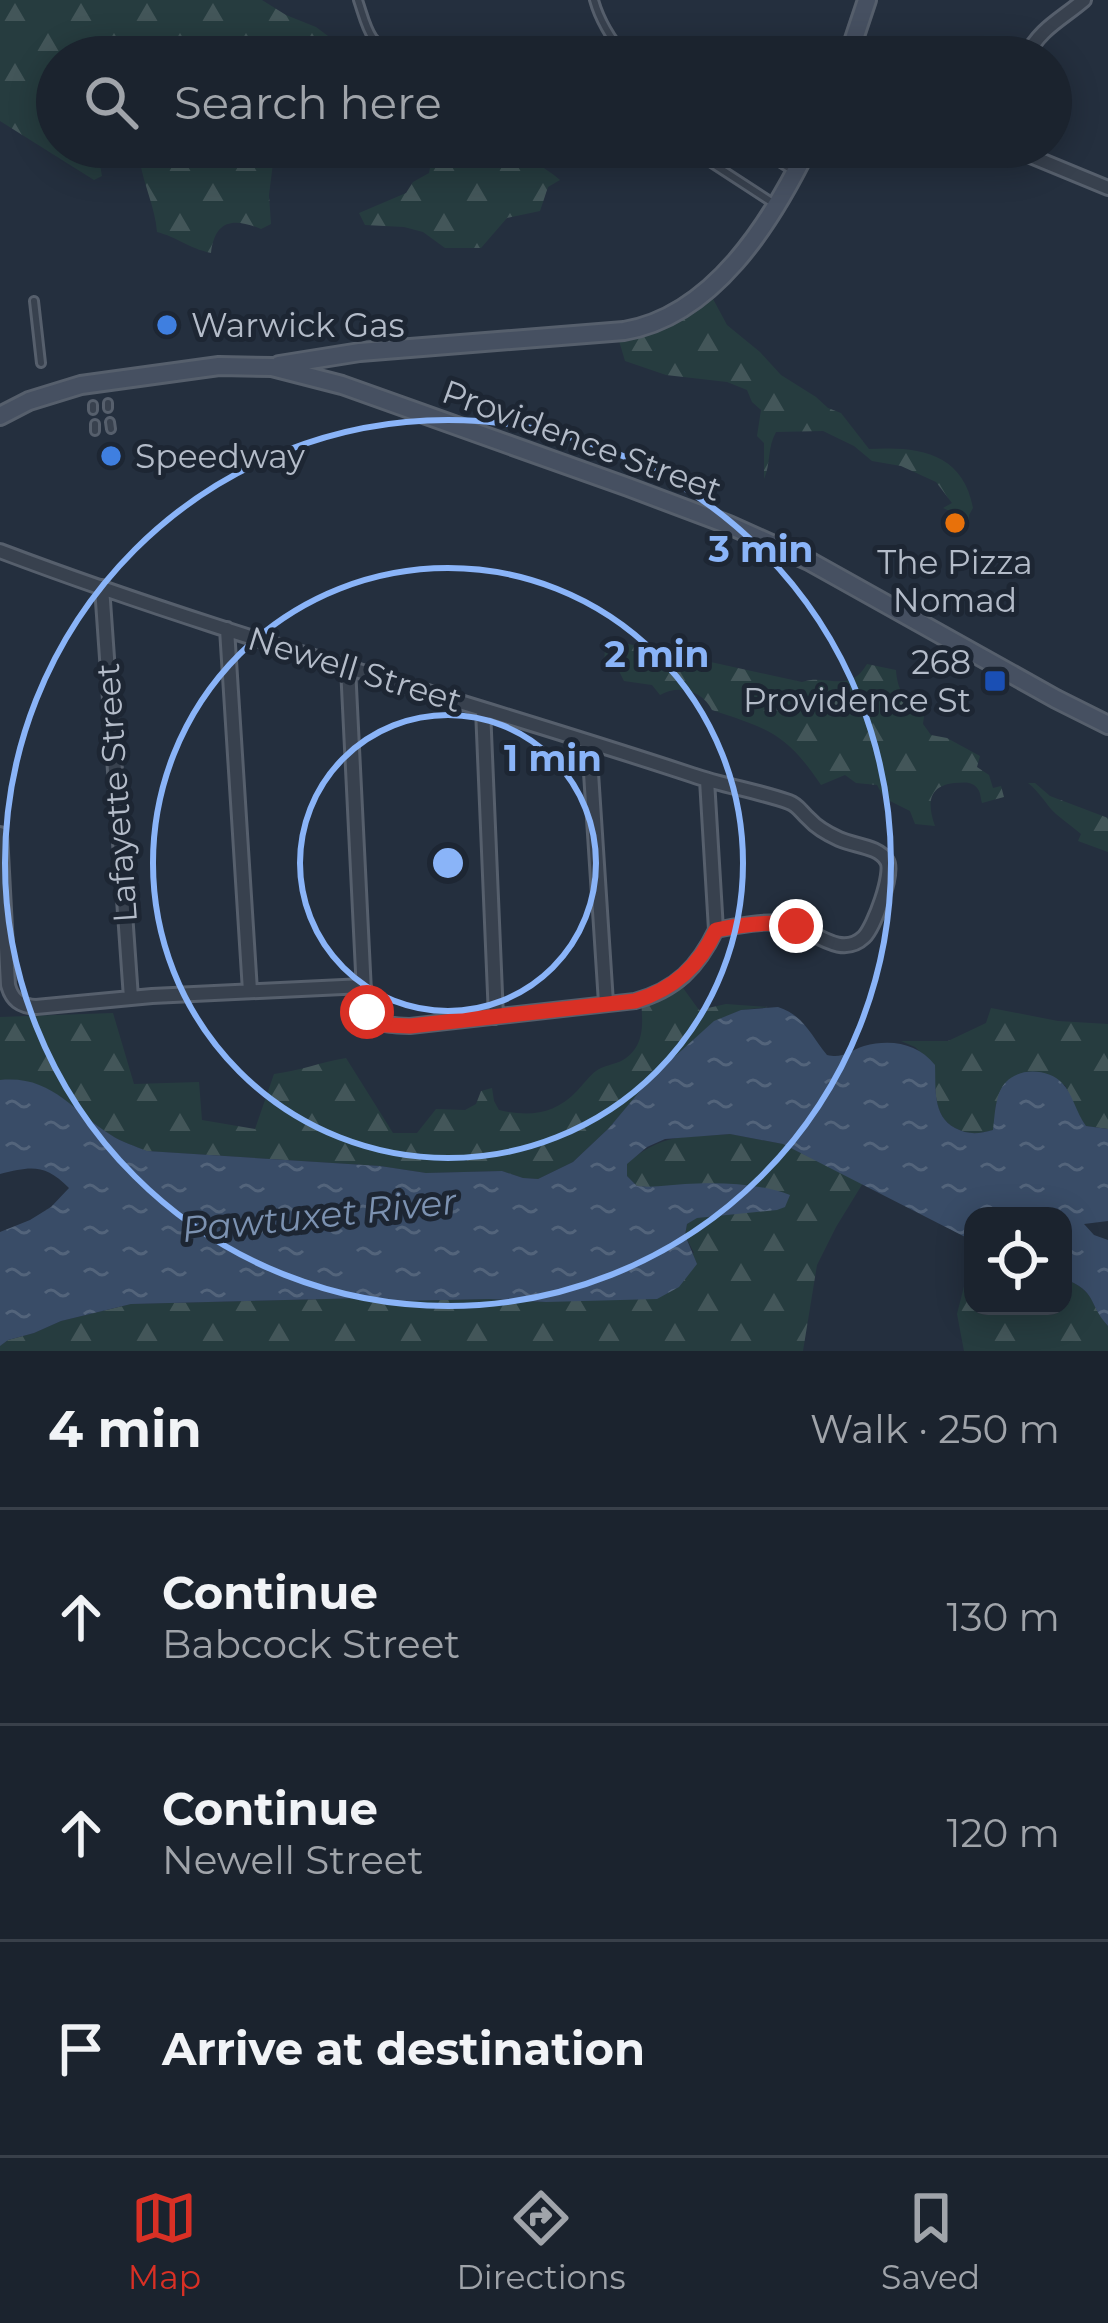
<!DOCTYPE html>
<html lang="en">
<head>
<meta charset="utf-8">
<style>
  :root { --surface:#1b232e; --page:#282f3a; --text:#f1f3f6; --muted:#a0a4aa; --line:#39404a; --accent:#d93025 }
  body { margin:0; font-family:Montserrat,sans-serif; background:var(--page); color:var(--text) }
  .controls { position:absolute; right:36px; bottom:36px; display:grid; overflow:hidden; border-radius:24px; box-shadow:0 6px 30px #0003 }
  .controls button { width:108px; height:108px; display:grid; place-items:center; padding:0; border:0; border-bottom:3px solid var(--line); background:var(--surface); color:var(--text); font:60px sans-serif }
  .stop { position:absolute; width:36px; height:36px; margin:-27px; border:9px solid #d93025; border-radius:50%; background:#fff }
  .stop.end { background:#d93025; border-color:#fff; box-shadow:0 3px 12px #0008 }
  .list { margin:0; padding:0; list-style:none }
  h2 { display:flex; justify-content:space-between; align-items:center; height:156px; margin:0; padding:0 48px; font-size:51px }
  h2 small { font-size:39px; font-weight:400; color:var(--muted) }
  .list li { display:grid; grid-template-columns:78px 1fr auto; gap:36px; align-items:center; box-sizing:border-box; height:216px; padding:0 48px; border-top:3px solid var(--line) }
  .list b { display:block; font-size:45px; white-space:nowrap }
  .list p { margin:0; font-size:39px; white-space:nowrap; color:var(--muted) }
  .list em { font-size:39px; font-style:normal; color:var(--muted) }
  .icon { flex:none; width:66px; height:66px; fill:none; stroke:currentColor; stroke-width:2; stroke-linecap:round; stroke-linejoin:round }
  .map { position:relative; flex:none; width:1108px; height:1351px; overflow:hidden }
  .search { position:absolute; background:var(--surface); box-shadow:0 6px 30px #0003; left:36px; right:36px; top:36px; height:132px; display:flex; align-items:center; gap:30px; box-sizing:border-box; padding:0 42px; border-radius:66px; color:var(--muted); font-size:45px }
  .sheet { height:804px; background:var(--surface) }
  nav { display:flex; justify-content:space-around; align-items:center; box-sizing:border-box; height:168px; border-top:3px solid var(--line); background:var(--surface); font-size:33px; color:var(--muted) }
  nav a { display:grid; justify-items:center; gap:6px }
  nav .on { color:var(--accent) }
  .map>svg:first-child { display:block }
  .forest { fill:url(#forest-firs) }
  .water { fill:url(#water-ripples) }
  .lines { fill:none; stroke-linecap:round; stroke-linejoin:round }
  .service-casing { stroke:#565f6c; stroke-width:12 }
  .minor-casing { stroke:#565f6c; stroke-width:18 }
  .secondary-casing { stroke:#565f6c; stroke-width:22 }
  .service { stroke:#38414e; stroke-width:6 }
  .minor { stroke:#38414e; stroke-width:12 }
  .secondary { stroke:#465061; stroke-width:16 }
  .route { stroke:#d93025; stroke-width:15 }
  .ring { fill:none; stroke:#8ab4f8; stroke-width:6 }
  .shop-dot { fill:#3f7fe0; stroke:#1d2633; stroke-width:4.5 }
  .food-dot { fill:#e8710a; stroke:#1d2633; stroke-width:4.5 }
  .transit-dot { fill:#1a4fb4; stroke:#1d2633; stroke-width:4.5 }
  .labels { text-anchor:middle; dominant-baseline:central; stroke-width:10; stroke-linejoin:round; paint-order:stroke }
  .poi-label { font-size:33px; fill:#b4bcc9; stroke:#1d2633; text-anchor:start }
  .street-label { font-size:33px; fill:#b4bcc9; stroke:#1d2633 }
  .water-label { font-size:36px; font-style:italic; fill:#7c92b1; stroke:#1d2633 }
  .centre { fill:#8ab4f8; stroke:#1d2633; stroke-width:6 }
  .ring-label { font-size:36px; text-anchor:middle; font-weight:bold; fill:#8ab4f8; stroke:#1d2633; stroke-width:10; stroke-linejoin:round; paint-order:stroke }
</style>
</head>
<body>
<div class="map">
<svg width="1108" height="1351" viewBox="0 0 1108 1351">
  <defs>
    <pattern id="forest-firs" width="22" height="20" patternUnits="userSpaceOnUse" patternTransform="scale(3)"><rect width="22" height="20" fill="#263c3f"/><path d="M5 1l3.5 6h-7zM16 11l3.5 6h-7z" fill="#435659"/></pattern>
    <pattern id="water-ripples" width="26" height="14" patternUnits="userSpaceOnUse" patternTransform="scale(3)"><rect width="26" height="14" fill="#394c67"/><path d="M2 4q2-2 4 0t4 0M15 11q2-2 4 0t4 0" fill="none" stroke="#53647b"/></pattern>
  </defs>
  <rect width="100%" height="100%" fill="#242f3e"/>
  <!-- forest -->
  <path class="forest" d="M0,0h262l24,15 30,12 40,30h-299v90h218l-6,48 2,29 -10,5c-27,-11 -46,-10 -50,24 -23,-5 -34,-16 -54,-21 -2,-25 -13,-46 -17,-70l-21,-8h-21l4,22 -8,4 -94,-59z
    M426,147c57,0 87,-6 134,33l-12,7 -8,24 -33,7 -26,30h-36l-22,-16 -19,-5 -39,-2 -6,-12 47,-20 7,-11 16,-9 3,-17z
    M712,297l15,28 33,27 21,23 35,22 12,11 13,5 28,36c48,-3 94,3 104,59l-4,7v5l-26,-12 9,-5 -16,-21 -35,-16 -29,-5 -18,-15 -31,-15 -47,1c-9,16 -5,31 -12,47v-36l-7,-7 4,-26 -9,-8 -5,-12 -20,-8 -61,-7 -41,-14 -8,-27 74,-25z
    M606,639l196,43c25,-9 47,13 65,-18l29,6c1,19 9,35 29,38l-2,16 8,11 16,3 33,18 -3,11 12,8 4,13 8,-2 3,11 -22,6c-2,-7 -1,-13 -8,-18 -7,-4 -13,-2 -20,-2 -26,3 -27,21 -19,43l-20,-2 -5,-13 -26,-13 -7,-13 -21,-2 -11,-8 -24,10c-35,-52 -52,-56 -109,-75 -9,-19 -33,-26 -52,-15l-8,-10 -28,-4 -8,-16 -12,-4z
    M1028,783h7l15,13 58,22v34l-30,-11 3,-7c-8,-7 -17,-13 -25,-20 -10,-9 -16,-22 -28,-31z
    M678,981l21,29 27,-6 42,3 -27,3 -27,12 -63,57 -42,49 -36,34 -35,17 -15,-1 -21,-7 -76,2 -46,-7 -234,-15c-11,-5 -25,-9 -35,-16 -40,-25 -59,-59 -111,-55v-63l113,-4 21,71 65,-2 3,38 53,9 19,-55c25,-3 47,-12 72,-16l47,75h24l19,-24 29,1 11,-6 5,-13 11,-3 2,13 5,9c30,7 55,5 78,-19 6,-6 12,-15 19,-20 8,-6 18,-6 27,-11 22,-13 20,-37 18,-59z
    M991,1008l67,13 50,3v105l-22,-3 -7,-10 -14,-31 -69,18 -2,27c-15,4 -26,5 -39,-2 -23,-12 -19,-41 -21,-63l-19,-18 -14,-6h47l38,-18z
    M730,1134l53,10 80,39 -27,44 -19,38 -14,86h-803v-5l8,-6 26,-7 27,-12 70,-17 236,-6 33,3 89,-2 57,3 148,-49 -9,-18 2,-11 9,-6 38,-4 24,-27 -71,-3 -31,4 -19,-2 -10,-10 -1,-12c38,-32 57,-26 104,-30z
    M973,1251v55h90v-28c35,15 24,23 45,48v25h-144l-7,-37z"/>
  <!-- water -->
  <path class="water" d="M778,1007c26,8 33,29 49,48 16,4 22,-4 37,-9 27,-7 53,-3 71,19 1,22 -3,51 20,63 13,7 24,6 38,2 2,-15 2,-37 13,-48 14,-15 43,-13 56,1 11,11 14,30 24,43l22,3v92l-24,3 10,11 14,5v86c-22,-25 -9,-33 -45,-48v-62h-90v25l-190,-97 -53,-10 -65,5 -18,8 -20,17v12l10,10c17,2 32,-1 48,-2 33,-2 74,-1 105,11l-5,12 -8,3 -80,8 -10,6 -2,11 12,29 -18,23 -22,12 -111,3 -57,-3 -90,2 -32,-3 -236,6 -70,17 -27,12 -26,7 -8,6v-114l30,-12 21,-13 18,-19c-24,-24 -37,-22 -69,-14v-94c52,-5 71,30 111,55 10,7 24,11 36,16l233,15 46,7 76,-2 21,7 15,1 35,-17 36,-34 41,-49 64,-58 27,-11z"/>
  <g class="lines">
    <!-- service casing -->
    <g class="service-casing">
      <path id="service" d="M358,0c10,30 10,42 40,57
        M594,0c6,22 17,39 32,57
        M687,147l86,56
        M756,147l36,23
        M34,301l7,62
        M108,403v5
        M93,405v5
        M110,422l1,7
        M95,424v7"/>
    </g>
    <!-- minor casing -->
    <g class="minor-casing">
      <path id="minor" d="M1026,57c13,-28 36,-38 58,-57
        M1009,147l99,41
        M0,551c227,86 462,148 692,224 32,11 66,16 97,27 9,3 12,10 20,17 8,9 19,15 30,20 15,7 40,7 48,22 7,12 -13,66 -23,76 -24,23 -53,-9 -76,-14 -18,-3 -54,3 -72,7 -18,37 -40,60 -81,71l-225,25c-31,-1 -41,-1 -46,-34l-16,-325
        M102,587l29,411
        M227,629l23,362
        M483,709l13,308
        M589,742l17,261
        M707,780l9,150
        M0,834l8,151c4,15 12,21 28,22l116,-11 212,-10"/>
    </g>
    <!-- secondary casing -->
    <g class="secondary-casing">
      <path id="secondary" d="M848,57l19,-57
        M279,365l81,-13 264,-21c89,-15 147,-108 184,-184
        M0,416l29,-15 52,-16 138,-19 53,1 70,18 286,102 101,38 80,36 247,138 52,26"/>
    </g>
    <!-- service -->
    <use href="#service" class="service"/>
    <!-- minor -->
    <use href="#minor" class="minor"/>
    <!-- secondary -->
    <use href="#secondary" class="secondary"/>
  </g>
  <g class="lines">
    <!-- route -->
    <path class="route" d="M367,1012l3,6 17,7 23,1 225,-25c39,-12 64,-35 81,-71 24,-5 56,-10 80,-4"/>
  </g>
  <!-- distance rings -->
  <g class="ring">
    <circle cx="448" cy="863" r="148"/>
    <circle cx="448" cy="863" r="295"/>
    <circle cx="448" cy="863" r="443"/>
  </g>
  <!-- markers -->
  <g class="shop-dot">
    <circle cx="167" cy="325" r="12"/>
    <circle cx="111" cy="456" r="12"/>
  </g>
  <circle class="food-dot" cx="955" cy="523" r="12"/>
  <rect class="transit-dot" x="983" y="669" width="24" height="24" rx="6"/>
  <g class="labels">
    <!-- poi labels -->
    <g class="poi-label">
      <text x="191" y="325">Warwick Gas</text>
      <text x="135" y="456">Speedway</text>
      <text x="955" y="562" text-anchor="middle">The Pizza<tspan x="955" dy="38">Nomad</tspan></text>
      <text x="971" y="662" text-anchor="end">268<tspan x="971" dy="38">Providence St</tspan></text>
    </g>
    <!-- street labels -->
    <g class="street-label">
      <text transform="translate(582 440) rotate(20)">Providence Street</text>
      <text transform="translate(355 669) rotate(17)">Newell Street</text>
      <text transform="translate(116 793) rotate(-94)">Lafayette Street</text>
    </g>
    <!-- water labels -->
    <g class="water-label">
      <text transform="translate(319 1215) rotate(-6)">Pawtuxet River</text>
    </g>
  </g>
  <circle cx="448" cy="863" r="18" class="centre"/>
  <g class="ring-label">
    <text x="761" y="562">3 min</text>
    <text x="657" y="667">2 min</text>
    <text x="553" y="771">1 min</text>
  </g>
</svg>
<div class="controls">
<button><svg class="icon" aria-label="locate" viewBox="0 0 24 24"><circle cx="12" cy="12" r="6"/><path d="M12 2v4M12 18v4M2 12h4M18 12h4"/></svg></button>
</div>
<div class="stop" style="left:367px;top:1012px"></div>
<div class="stop end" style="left:796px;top:926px"></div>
<div class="search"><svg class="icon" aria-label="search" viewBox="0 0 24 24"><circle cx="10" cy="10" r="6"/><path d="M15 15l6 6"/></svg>Search here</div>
</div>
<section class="sheet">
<h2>4 min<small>Walk · 250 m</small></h2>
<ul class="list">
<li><svg class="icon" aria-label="ahead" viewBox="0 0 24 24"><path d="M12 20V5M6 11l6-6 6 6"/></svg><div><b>Continue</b><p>Babcock Street</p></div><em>130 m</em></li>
<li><svg class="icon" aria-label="ahead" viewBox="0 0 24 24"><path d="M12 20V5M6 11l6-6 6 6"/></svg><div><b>Continue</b><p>Newell Street</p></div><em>120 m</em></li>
<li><svg class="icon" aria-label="arrive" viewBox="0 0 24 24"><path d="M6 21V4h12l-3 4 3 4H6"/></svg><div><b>Arrive at destination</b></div></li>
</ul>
</section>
<nav>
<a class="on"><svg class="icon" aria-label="map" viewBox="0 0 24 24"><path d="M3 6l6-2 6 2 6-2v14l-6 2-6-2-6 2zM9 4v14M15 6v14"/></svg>Map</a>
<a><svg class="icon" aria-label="directions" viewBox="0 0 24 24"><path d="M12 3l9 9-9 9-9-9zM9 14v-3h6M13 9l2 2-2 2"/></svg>Directions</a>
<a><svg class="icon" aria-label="saved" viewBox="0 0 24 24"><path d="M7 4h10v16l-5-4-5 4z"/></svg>Saved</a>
</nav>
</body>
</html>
